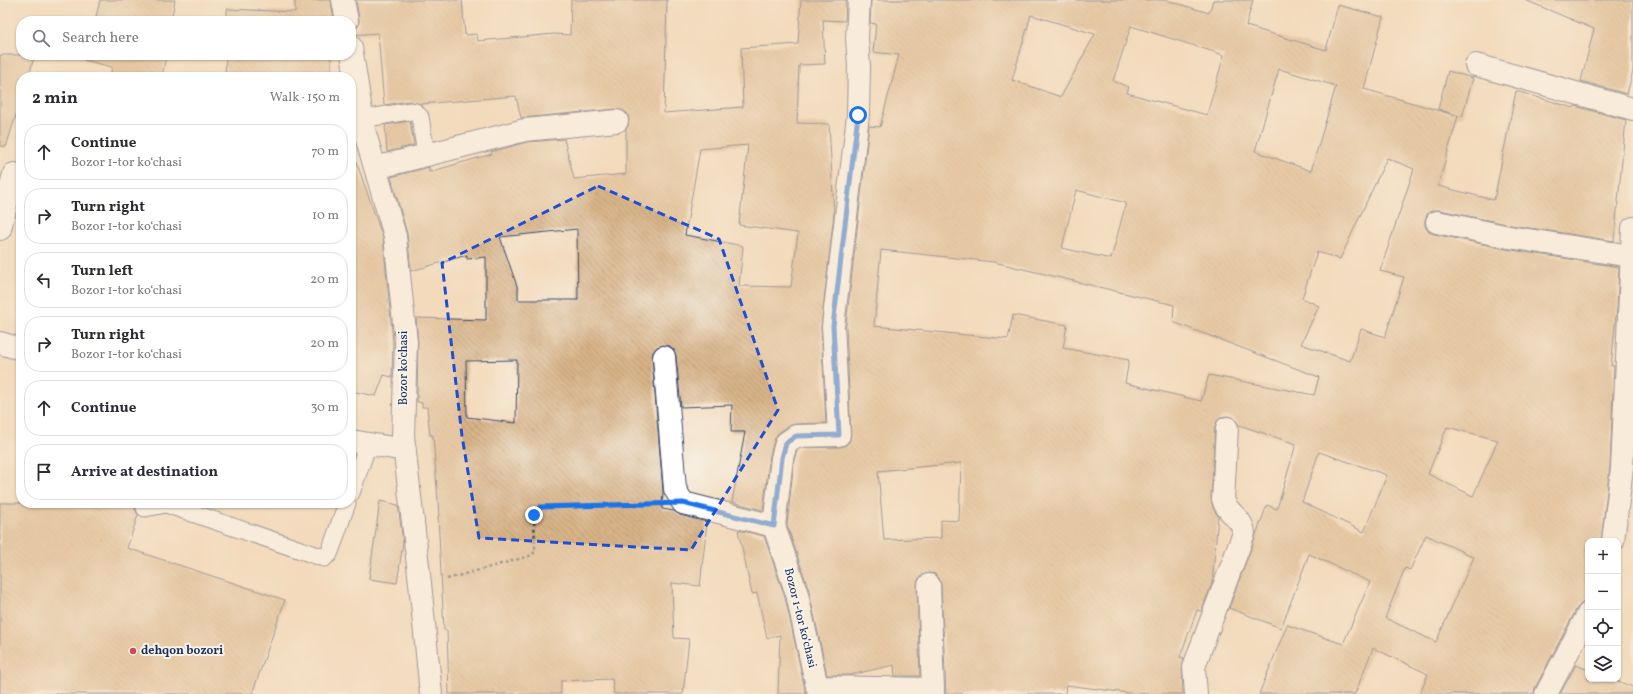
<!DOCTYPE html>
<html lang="en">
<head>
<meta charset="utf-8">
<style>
  :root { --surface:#fff; --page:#f2f2f3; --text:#2b2b33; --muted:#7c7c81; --line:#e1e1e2 }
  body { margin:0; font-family:Vollkorn,serif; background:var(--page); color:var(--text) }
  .controls { position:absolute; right:12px; bottom:12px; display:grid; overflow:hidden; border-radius:8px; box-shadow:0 1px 3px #0004 }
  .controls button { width:36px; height:36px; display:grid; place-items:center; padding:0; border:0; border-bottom:1px solid var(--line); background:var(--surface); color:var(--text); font:20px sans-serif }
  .stop { position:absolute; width:12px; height:12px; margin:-9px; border:3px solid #1a73e8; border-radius:50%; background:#fff }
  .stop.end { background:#1a73e8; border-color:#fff; box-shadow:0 1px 4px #0008 }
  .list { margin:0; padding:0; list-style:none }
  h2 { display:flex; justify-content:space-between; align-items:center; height:52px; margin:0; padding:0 16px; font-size:17px }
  h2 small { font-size:13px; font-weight:400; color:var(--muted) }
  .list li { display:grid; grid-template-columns:26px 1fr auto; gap:12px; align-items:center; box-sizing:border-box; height:56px; margin:0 8px 8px; padding:0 8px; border:1px solid var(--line); border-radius:16px }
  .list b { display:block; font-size:15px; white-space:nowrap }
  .list p { margin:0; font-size:13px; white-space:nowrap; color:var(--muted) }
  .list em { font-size:13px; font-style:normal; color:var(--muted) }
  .icon { flex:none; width:22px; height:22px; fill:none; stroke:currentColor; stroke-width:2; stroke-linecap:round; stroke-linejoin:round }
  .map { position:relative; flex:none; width:1633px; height:694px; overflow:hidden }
  .search { position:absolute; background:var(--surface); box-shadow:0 1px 3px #0004; left:16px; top:16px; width:340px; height:44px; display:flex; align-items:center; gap:10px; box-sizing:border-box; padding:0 14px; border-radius:16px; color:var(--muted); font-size:15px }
  .panel { position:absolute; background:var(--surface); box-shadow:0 1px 3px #0004; left:16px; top:72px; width:340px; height:436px; border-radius:16px }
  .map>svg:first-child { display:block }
  .building { fill:url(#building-back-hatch); fill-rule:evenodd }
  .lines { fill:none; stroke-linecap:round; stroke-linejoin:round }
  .lane-casing { stroke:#3b496c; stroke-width:19 }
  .street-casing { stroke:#3b496c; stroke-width:24 }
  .path { stroke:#3b496c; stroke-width:2.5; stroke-dasharray:3 3; stroke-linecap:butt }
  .lane { stroke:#fff; stroke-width:17 }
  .street { stroke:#fff; stroke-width:22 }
  .route { stroke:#1a73e8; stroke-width:5 }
  .marked { fill:none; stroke:#1d4ed8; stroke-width:3; stroke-dasharray:8 5; stroke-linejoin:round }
  .poi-dot { fill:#d1495b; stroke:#f7f3e8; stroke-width:1.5 }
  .labels { text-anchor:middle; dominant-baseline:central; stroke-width:4; stroke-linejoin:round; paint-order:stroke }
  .street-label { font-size:12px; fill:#1b2f5e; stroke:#f7f3e8 }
  .poi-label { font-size:12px; font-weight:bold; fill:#1b2f5e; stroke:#f7f3e8; text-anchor:start }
</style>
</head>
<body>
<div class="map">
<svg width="1633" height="694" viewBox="0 0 1633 694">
  <defs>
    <pattern id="building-back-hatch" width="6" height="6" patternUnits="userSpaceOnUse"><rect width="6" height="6" fill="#d9b488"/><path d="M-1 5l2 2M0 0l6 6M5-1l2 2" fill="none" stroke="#af9372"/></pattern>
  </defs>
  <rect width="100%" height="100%" fill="#f7f3e8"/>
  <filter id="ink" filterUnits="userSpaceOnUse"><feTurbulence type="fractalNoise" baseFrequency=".025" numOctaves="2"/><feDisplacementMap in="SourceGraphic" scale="8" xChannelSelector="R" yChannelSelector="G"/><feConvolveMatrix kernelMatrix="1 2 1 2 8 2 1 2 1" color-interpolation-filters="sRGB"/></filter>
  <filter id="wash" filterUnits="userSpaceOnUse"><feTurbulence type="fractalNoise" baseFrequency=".012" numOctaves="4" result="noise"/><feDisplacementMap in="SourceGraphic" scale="16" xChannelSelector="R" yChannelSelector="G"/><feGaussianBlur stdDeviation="0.9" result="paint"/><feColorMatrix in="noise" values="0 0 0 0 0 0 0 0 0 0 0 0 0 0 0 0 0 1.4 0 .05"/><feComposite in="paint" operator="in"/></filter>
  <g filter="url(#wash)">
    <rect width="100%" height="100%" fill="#f3dabc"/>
    <g id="blocks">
      <!-- building -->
      <path class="building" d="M100,0h75l-4,21h-76z
        M295,0h36l3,21h-107v-12l68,3z
        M356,0h106l3,35 12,-1 1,7 76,-7 16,1 1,-35h96l-3,113 79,-6 -2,-59 57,-4 3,-44h45l-1,21 -22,-1 2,44 -26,1 -2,58 32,1 5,90 -13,113 5,96 -31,1 -6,2 -11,7 -4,7 -4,15 -7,55 -31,-8 13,-70h-14l1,-27 -51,2 -5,-51 -2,-6 -4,-4 -7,-1 -6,2 -4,5 -1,6 11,133 -1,18 12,2 6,4 27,7 -7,64 -28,-3 2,55 15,1 -6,55h-69l-2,-15 -51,2v13h-112l-2,-64h-3l-6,-114h1l-6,-81h-3l-3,-28h-5v-4l-5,-1 1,-60 -2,-24 70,2v-63l-19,2v-4l-56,16 -4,-38 -16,-56 38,-10v5l63,-18 -1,-2 36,-10 37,-3 10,40 52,-5v-45l2,-3 1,-7 -2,-6 -5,-3 -6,-1 -95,9 -5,-22 -95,8 -13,-3 -24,4 -6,-72 -27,2v-2l4,-3 4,-5v-6zM748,145l-9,80 59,8 -7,54 -52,-1 4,-40 -58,-11 15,-86zM577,229l1,71h-60v-11l-18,-52zM517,360l-1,63 -49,-6 -1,-56z
        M871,0h295l43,13 4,-13h40l-7,26 80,24 12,-45 45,12 -19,72 94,27 -20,70 56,14 22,-109 58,17 1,-2 51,14 -12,121 -103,-16 -71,-15h-7l-5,3 -3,7v6l3,5 6,3 72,15 113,18 -2,41 -6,58h3l-4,101 -9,74h-13v55l-3,6 -4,2 -4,4 -42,80 -1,6h-114l8,-20 -55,-26 -18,46h-96l28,-69 56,19 27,-62 -61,-28 -28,74 -52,-20 38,-103 10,4 19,-65 -57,-19 -5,-7 -7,-2 -5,1 -5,4 -2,6 -4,72 2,9 5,8 -6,68 -11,27 -4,-1 -17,47 4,1 -2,11 1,25h-47l-70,-9 -1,9h-119l-5,-109 -2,-7 -4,-4 -6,-1 -7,2 -4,5 -1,5 3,91h-25l-1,-11 -44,10h-23l-18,-84 -22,-66 7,-65 3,-9 3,-3 40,-1 5,-1 5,-5 1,-6 -5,-109 23,-200 11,1 19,-72 -26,-3 3,-28 -6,-1zM1031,15l64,19 -34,63 -49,-17zM1131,26l93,29 -17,60 -80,-22 2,-6 -16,-6zM1279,69l57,17 -25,85 -56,-20zM1387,158l27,11 -34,102 24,6 -19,60 -24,-8 -11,32 -49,-17 18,-38 -17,-8 15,-46 23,7zM1076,190l50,13 -15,56 -49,-11zM881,250l113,12 180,43 -1,17 146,55 -5,18 -105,-20 -8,26 -76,-18 4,-23 -66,-12 4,-23 -54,-10 -5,24 -134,-13zM1447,427l51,13 -25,56 -45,-22zM1319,452l68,23 -23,57 -62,-30zM961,463l-2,58 -18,-1v18l-57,2 -6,-69zM1426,535l48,22 -38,85 -51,-24 20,-50 5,2z
        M1525,0h108v71l-6,23 -46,-13 13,-52z
        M0,55h35l-7,22h-7v22l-15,48 -6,-1z
        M85,55h81l-4,22h-52l2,-10 -28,-7z
        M226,55h105v22h-106z
        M1448,71l25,7 -11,39 -24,-8z
        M410,121l4,24 -27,7 -2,-27z
        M355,158l28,80 10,104 -1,35 -8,-2 -8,21 -25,-5v-232z
        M380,501l18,4 5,38 -6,40 -28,-4z
        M0,503h137l-2,6 3,6 -11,33 158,52 -33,94h-252z
        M738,530l26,6 21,61 21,97h-28l2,-59 -13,3 -10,-45 -5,1z
        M1576,665l12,5v9h24l21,8v7h-73z"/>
    </g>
  </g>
  <g filter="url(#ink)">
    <use href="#blocks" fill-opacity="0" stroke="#3b496c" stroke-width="1"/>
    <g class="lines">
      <!-- lane casing -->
      <g class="lane-casing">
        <path id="lane" d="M363,119l46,-8 6,1 5,5 6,37
          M351,493l17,-49
          M145,508l21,-4 158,54 5,-4 2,-5 16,-46"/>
      </g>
      <!-- street casing -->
      <g class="street-casing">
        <path id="street" d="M343,0l4,21
          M859,0l-2,38 2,28 -1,49 -25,211 6,109 -43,1 -10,7 -4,15 -8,68 23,68 20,93 116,2v5
          M351,47l13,83 31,106 11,106 -3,94 17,147 11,111
          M1476,65l157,44
          M375,168l150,-38 92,-9
          M1437,222l72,15 122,19
          M0,229l14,-55
          M0,343l21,6
          M664,357l11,132 8,14 91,23
          M351,441l54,9
          M1613,541l9,-73 11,-240
          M929,585l4,104
          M1196,694l-2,-26 2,-7 48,-128c-1,-15 -18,-20 -21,-34l4,-71
          M1546,694l42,-80"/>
      </g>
      <!-- path -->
      <path class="path" d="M447,579l86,-24 2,-5 -1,-35 6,-8 111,-3"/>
      <!-- lane -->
      <use href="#lane" class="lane"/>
      <!-- street -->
      <use href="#street" class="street"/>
    </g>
  </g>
  <g class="lines" filter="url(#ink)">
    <!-- route -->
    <path class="route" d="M534,515l6,-8 143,-4 91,23 8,-68 4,-15 10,-7 43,-1 -6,-109 25,-211"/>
  </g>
  <!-- marked area -->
  <path d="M0 0H1633V694H0ZM598,186l121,53 59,171 -87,140 -212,-12 -17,-102 -20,-173z" fill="#f3dabc" fill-opacity=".55" fill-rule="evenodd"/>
  <path class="marked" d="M598,186l121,53 59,171 -87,140 -212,-12 -17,-102 -20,-173z"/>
  <!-- markers -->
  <circle class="poi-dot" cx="133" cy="651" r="4"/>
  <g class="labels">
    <!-- street labels -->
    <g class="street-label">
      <text transform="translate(404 368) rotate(-90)">Bozor ko'chasi</text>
      <text transform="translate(800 618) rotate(76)">Bozor 1-tor koʻchasi</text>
    </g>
    <!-- poi labels -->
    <g class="poi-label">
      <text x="141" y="651">dehqon bozori</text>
    </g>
  </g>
</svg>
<div class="controls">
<button>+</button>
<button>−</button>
<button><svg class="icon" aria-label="locate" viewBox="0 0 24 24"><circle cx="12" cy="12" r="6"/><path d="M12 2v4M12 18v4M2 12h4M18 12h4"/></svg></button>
<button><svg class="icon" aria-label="layers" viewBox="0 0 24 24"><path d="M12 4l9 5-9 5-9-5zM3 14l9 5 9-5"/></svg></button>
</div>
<div class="stop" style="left:858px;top:115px"></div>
<div class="stop end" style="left:534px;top:515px"></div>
<div class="search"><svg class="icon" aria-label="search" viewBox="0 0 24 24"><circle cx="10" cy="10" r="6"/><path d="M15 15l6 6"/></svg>Search here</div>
<section class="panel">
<h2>2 min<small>Walk · 150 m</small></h2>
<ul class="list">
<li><svg class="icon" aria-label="ahead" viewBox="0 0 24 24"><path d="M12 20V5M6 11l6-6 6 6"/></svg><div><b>Continue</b><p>Bozor 1-tor koʻchasi</p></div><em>70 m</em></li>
<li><svg class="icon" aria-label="right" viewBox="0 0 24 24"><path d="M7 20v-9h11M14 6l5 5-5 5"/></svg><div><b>Turn right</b><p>Bozor 1-tor koʻchasi</p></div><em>10 m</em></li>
<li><svg class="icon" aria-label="left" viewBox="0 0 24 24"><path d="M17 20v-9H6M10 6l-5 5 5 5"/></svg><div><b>Turn left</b><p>Bozor 1-tor koʻchasi</p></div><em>20 m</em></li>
<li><svg class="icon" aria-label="right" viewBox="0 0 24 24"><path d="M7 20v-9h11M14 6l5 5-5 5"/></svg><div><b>Turn right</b><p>Bozor 1-tor koʻchasi</p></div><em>20 m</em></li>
<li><svg class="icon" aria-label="ahead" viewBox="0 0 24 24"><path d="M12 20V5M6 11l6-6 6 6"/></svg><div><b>Continue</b></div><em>30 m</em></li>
<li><svg class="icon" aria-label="arrive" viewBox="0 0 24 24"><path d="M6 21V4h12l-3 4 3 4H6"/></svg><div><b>Arrive at destination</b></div></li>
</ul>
</section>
</div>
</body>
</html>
